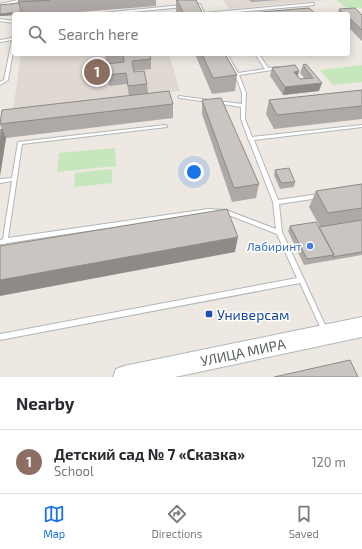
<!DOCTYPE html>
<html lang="en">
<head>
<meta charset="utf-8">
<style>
  :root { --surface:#fff; --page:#f7f7f7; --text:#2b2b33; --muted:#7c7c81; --line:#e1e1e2; --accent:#1a73e8 }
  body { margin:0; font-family:"Exo 2",sans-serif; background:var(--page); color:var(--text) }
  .you { position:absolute; left:194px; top:172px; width:14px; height:14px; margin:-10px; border:3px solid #fff; border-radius:50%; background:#1a73e8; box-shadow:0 0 0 6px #1a73e833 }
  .badge { display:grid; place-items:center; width:26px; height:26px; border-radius:50%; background:var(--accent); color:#fff; font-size:13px; font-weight:700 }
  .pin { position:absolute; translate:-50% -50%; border:2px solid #fff; box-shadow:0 1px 4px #0006 }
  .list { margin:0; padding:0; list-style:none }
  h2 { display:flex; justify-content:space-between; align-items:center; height:52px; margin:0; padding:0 16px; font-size:17px }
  h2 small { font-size:13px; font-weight:400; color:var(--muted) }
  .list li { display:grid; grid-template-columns:26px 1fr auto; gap:12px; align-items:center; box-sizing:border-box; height:64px; padding:0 16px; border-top:1px solid var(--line) }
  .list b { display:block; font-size:15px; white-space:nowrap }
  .list p { margin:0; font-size:13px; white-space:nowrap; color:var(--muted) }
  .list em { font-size:13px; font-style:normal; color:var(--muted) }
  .icon { flex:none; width:22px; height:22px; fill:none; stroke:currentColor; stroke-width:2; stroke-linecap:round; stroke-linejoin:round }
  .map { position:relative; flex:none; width:362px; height:377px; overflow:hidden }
  .search { position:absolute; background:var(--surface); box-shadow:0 2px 10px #0003; left:12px; right:12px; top:12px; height:44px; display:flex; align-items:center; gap:10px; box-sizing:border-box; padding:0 14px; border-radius:4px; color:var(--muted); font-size:15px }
  .sheet { height:116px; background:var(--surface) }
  nav { display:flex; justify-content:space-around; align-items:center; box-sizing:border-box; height:56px; border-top:1px solid var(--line); background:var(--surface); font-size:11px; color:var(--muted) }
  nav a { display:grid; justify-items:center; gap:2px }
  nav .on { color:var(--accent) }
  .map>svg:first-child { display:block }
  .education { fill:#dfd9d2 }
  .green { fill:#c6e6bd }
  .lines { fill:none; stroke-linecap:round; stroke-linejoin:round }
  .service-casing { stroke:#b2b6b9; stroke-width:2 }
  .secondary-casing { stroke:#b1b7ba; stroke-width:2 }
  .service { fill:#fff; fill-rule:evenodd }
  .secondary { fill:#fff; fill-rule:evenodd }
  .wall { fill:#aea9a6 }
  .shaded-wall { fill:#8d8a87 }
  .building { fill:#cac5c1; stroke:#8d8a87 }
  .shop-dot { fill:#3f7fe0; stroke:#fff; stroke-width:1.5 }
  .transit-dot { fill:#1a4fb4; stroke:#fff; stroke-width:1.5 }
  .labels { text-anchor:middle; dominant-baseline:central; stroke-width:3; stroke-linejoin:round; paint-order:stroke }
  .shop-label { font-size:12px; fill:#366cbe; stroke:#fff; text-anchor:end }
  .near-transit-label { font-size:14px; fill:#164399; stroke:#fff; text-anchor:start }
  .near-street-label { font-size:14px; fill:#5a6063; stroke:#fff }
</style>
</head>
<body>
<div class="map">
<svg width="362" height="377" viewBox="0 0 362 377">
  <rect width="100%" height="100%" fill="#ede8e1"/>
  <!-- education -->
  <path class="education" d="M223,0h107l-101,9z
    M21,54h148l11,37 -167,20z"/>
  <!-- green -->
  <path class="green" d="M336,0h26v8l-14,1z
    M362,65v17l-29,3 -13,-15z
    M115,148l1,18 -59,6 2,-19z
    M112,169v14l-38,4 1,-14z"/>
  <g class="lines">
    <!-- service casing -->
    <g class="service-casing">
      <path id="service" d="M18,0h1v2l-19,4v-2z
        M313,3l1,1v1l-100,9h-12l-4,-8 -6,1 -1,-1 9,-2 4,9z
        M182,5h1v2l-72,7h-10l1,-1z
        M0,19l14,2v2l-14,-2z
        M13,36h1v10l-6,34 -8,5v-3l4,-2 8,-40 -12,2v-2l12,-2z
        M223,54h4l11,19 27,-4 -10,-15h4l9,14 10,-1 2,1 -2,1 -39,6 7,18 -1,26 7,18 110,-12v2l-108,13 24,60 41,-6 2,1 1,1 -1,1 -2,1 -40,6 3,28 45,97 1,2 -1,2 -2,1 -2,-1 -23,-50 -300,57v-6l297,-56 -20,-44 -51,-20 -18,-1 -201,30 -2,1h-5v-4l3,-1 9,-58 -12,2v-4l12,-1 6,-36 147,-17 2,1v1l-145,17 -14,94 200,-29 18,1 50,19 -3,-27 -24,-62 -1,-1v-1l-7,-19v-12l-24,-4 -2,-1 2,-1 25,3v-11l-7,-19z
        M179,96l30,4 2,1 -2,1 -29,-4h-1z"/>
    </g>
    <!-- secondary casing -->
    <g class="secondary-casing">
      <path id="secondary" d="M362,317v20l-187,40h-62l3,-8 8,-3z"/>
    </g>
    <!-- service -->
    <use href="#service" class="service"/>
    <!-- secondary -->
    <use href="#secondary" class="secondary"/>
  </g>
  <!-- wall -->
  <path class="wall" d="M19,0h137v6l-102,8h-40v1l-14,1 19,-13z
    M176,0h20l7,14h-26l-1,-3z
    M249,0h31l-29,2z
    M339,9l23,6v26l-14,-14v-13h-10z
    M105,54h44l2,5v10l-17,2v1l13,12 1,9 25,11v14l-167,20 -6,38 2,-47 -2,-4v-4l129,-25 -2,-12 -18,2z
    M195,54h30l12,21 -2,16 -23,3z
    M306,64l13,27 -36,4 -13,-19 2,-8 26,8 2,3h5l-5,-6 3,-8z
    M362,90v29l-88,10 -8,-15 3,-14z
    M202,100l57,84 -3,14 -24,4 -30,-88z
    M275,170l20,12 -1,5 -14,2 -6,-14z
    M362,184v71l-58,10 -16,-34 2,-5 30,1 -11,-20 7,-16z"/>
  <!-- shaded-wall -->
  <path class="shaded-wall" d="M21,12l1,2h-8v1l-14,1v-2z
    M299,71l-2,8 -3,-7z
    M322,83l-3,8 -36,4 2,-8z
    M2,129l4,9 -6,38v-34z
    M238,237l-3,15 -235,44v-16z"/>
  <!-- building -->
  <path class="building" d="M19,0h31l-32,2z
    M177,0h19l7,14h-19z
    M19,3l2,9 -21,2v-9z
    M309,8l7,6h-65l-1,-1z
    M355,8l7,7v15l-14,-13v-3h-4l-5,-5z
    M123,54h26l2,5 -19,2 2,11 10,-1 3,13 -19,2 -2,-13 -19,2 -1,-11 18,-2z
    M202,54h23l12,21 -24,3z
    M306,64l16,19 -37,4 -13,-19 23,-3 4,6 -5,1 6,7 13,-1 -10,-13z
    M362,90v16l-85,9 -8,-15z
    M169,91l4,13 -173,20 2,-14z
    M221,98l38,86 -25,4 -32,-88z
    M2,129l-2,13v-12z
    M289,168l6,14 -14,1 -6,-13z
    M362,184v24l-34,5 -12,-22z
    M227,209l11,28 -238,43v-34z
    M362,220v32l-30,5 2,-2 -15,-28z
    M316,222l18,33 -27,4 -17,-33z
    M350,360l8,17h-84z"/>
  <!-- markers -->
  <circle class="shop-dot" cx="310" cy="246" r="4"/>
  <rect class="transit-dot" x="205" y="310" width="8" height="8" rx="2"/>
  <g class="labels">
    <!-- shop labels -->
    <g class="shop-label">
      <text x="302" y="246">Лабиринт</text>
    </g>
    <!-- near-transit labels -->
    <g class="near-transit-label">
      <text x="217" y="314">Универсам</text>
    </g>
    <!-- near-street labels -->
    <g class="near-street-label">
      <text transform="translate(243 352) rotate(-12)">УЛИЦА МИРА</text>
    </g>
  </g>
</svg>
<div class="you"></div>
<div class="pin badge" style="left:97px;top:72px;background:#8d6e63">1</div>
<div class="search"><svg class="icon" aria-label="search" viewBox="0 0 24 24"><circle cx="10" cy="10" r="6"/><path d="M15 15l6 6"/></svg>Search here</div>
</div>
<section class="sheet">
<h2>Nearby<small></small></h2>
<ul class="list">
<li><span class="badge" style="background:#8d6e63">1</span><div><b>Детский сад № 7 «Сказка»</b><p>School</p></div><em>120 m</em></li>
</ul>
</section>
<nav>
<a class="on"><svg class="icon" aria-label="map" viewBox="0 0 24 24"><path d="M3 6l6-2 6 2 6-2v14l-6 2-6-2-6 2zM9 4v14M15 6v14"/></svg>Map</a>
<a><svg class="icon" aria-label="directions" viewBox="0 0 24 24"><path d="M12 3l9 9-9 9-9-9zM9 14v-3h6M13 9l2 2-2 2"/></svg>Directions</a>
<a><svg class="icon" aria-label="saved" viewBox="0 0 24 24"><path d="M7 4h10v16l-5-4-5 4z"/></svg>Saved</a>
</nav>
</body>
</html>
